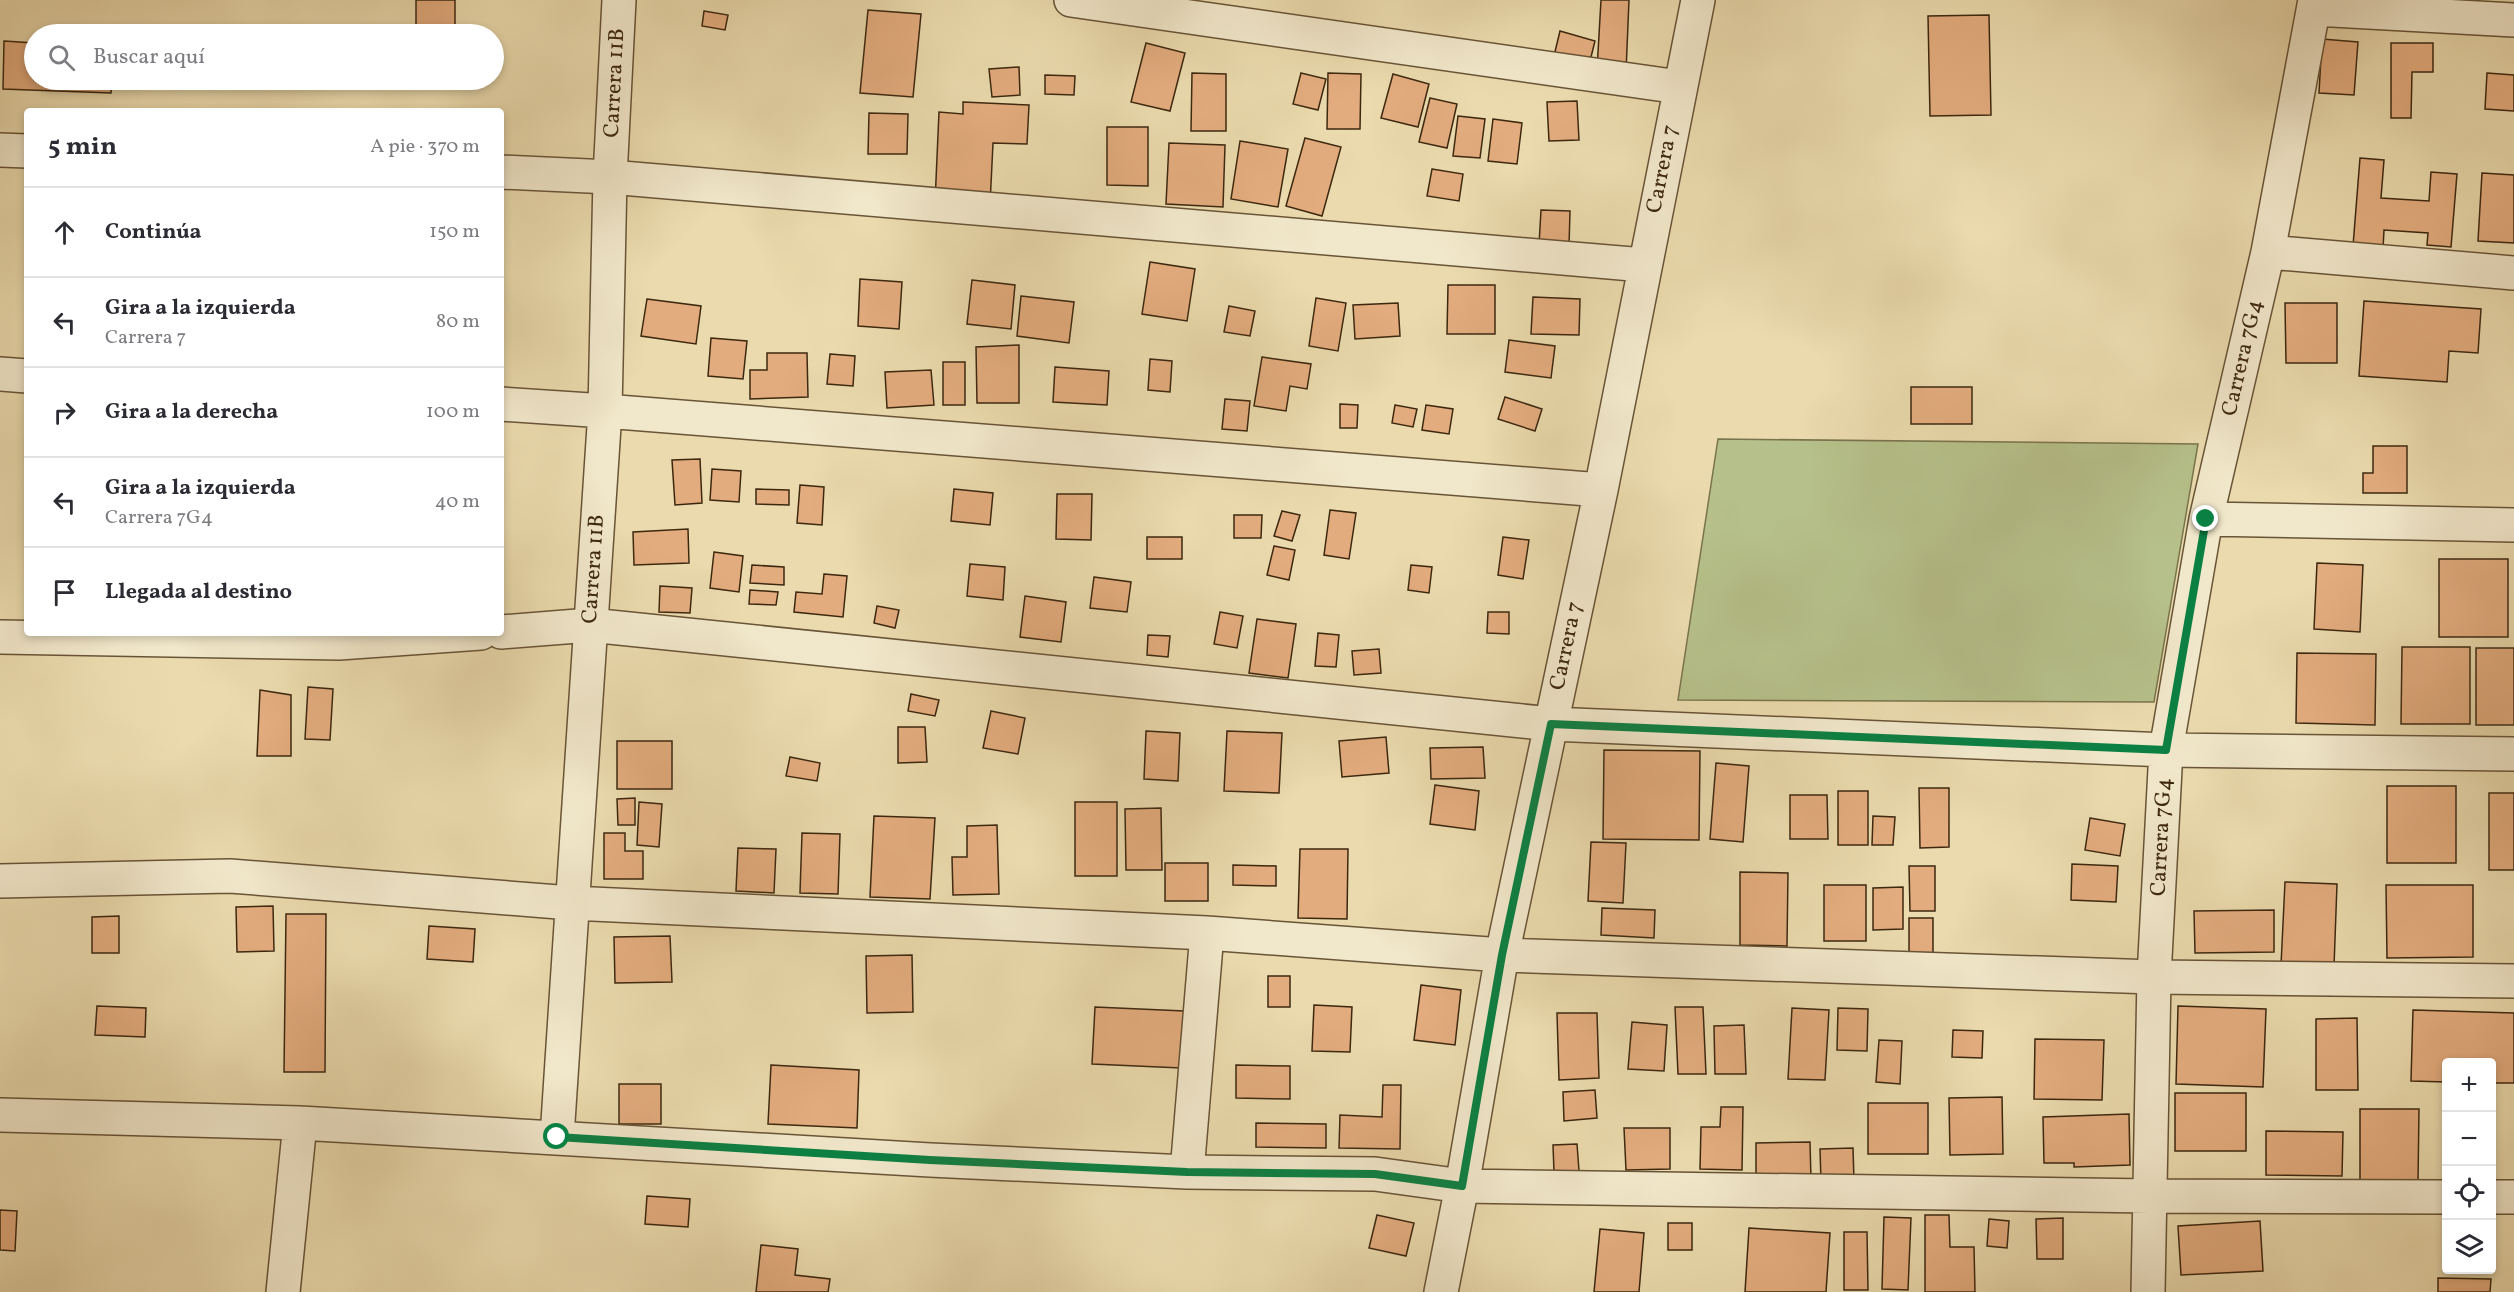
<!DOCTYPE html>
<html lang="es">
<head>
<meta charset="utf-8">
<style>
  :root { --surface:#fff; --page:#f7f7f7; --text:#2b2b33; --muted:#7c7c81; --line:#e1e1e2 }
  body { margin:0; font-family:Vollkorn,serif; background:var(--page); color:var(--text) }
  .controls { position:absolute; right:18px; bottom:18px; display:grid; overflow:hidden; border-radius:6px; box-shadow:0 3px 9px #0003 }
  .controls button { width:54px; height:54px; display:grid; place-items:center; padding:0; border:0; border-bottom:2px solid var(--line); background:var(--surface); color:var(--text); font:30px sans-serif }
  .stop { position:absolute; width:18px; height:18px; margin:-14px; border:4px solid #0b8043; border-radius:50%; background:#fff }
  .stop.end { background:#0b8043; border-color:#fff; box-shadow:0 2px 6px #0008 }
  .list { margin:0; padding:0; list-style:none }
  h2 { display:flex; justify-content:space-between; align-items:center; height:78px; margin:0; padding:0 24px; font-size:26px }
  h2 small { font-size:20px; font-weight:400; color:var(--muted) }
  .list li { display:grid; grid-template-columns:39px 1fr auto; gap:18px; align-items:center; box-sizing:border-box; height:90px; padding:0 24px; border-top:2px solid var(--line) }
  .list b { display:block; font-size:22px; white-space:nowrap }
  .list p { margin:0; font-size:20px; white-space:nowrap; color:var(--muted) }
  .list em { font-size:20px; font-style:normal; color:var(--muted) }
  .icon { flex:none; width:33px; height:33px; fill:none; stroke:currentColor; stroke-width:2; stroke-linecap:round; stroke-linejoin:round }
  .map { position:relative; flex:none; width:2514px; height:1292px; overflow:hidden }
  .search { position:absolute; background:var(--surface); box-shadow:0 3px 9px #0003; left:24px; top:24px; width:480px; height:66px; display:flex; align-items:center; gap:15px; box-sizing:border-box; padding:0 21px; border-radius:33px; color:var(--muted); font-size:22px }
  .panel { position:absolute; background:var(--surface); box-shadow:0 3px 9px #0003; left:24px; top:108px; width:480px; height:528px; border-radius:6px }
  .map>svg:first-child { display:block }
  .green { fill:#b6c08a; stroke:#7a744c; stroke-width:1.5 }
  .building { fill:#e3ac7e; stroke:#3d280f; stroke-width:1.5 }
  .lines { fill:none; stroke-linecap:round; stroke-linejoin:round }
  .street-casing { stroke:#685436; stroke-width:36 }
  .street { stroke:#f1e7ca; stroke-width:33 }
  .route { stroke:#0b8043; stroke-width:8 }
  .labels { text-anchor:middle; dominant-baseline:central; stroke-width:4.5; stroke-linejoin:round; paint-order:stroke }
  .street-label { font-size:22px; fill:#3d280f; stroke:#f1e7ca }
</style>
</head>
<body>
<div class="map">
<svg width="2514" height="1292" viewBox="0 0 2514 1292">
  <rect width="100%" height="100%" fill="#eadaad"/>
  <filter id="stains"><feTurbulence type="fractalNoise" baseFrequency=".00333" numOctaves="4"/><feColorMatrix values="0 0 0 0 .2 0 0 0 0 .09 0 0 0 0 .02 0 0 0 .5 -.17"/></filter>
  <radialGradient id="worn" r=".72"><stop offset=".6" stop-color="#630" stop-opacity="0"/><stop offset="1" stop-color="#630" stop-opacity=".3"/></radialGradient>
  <!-- green -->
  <path class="green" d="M1718,439l480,5 -44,258 -476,-2z"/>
  <!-- building -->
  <path class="building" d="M416,0h39v34h-39z
    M1601,0h28l-3,72 -29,-2z
    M868,10l53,4 -8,83 -53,-4z
    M704,11l24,4 -3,15 -23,-4z
    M1989,15l2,100 -61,1 -2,-100z
    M1560,31l35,10 -7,28 -35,-9z
    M2322,39l36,3 -4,53 -35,-2z
    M4,41l30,2v37h78l-1,13 -108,-4z
    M1146,43l39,10 -15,58 -39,-9z
    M2391,43h42v29h-21l-1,46h-20z
    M1019,67l1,28 -28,2 -3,-28z
    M1192,73l34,1v57h-35z
    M1301,73l25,6 -8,31 -25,-6z
    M1328,73l33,1 -1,55h-33z
    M2487,73l27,2v36l-29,-2z
    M1393,74l36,10 -11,43 -37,-9z
    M1045,75l30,1 -1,19 -29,-1z
    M1430,98l27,6 -10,44 -28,-6z
    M1577,101l2,39 -30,1 -2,-39z
    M963,102l66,3 -2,39 -34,-1 -3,62 -55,-2 4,-91 24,2z
    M869,113l39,1 -1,40h-39z
    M1458,116l27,3 -5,39 -27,-2z
    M1493,119l29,4 -5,41 -29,-3z
    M1107,127h41v59l-41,-1z
    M1305,138l36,9 -19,69 -36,-10z
    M1240,141l48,8 -10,58 -47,-8z
    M1169,143l56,2 -2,62 -57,-3z
    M2360,158l24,2 -3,38 48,3 2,-29 26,2 -6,73 -24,-2 1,-12 -44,-3 -1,19 -30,-3z
    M1432,169l31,5 -4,27 -32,-5z
    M2482,173l32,2v68l-36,-2z
    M1541,210l29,1 -1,35 -30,-1z
    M1150,262l45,7 -8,52 -45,-7z
    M860,279l42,3 -3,47 -41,-3z
    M972,280l43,5 -4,44 -44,-5z
    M1448,285h47v49h-48z
    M1021,296l53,6 -5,41 -52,-7z
    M1533,297l47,2 -1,36 -48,-1z
    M1316,298l30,5 -8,48 -29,-5z
    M647,299l54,7 -5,38 -55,-8z
    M2364,301l117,8 -3,44 -29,-2 -2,31 -88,-6z
    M1398,303l2,33 -45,3 -2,-34z
    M2285,303h52v60h-51z
    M1229,306l26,5 -5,25 -26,-4z
    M711,338l36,3 -4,38 -35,-3z
    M1509,340l46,6 -4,32 -46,-6z
    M1019,345v58h-42l-1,-56z
    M767,353h40l1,44 -58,2v-29h17z
    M830,354l25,2 -2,30 -26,-2z
    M1262,357l49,7 -4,25 -17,-3 -4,25 -32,-5z
    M1150,359l22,2 -2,31 -22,-2z
    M943,362h22v43h-22z
    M1055,367l54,4 -2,34 -54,-3z
    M931,370l3,35 -47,3 -2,-36z
    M1911,387h61v37h-61z
    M1505,397l37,12 -7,22 -37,-12z
    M1225,399l25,2 -3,30 -25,-2z
    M1340,404l18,1 -1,23h-17z
    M1395,405l22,4 -4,18 -21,-4z
    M1426,405l27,4 -4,25 -27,-4z
    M2373,446h34v47h-44v-20h10z
    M700,459l2,44 -27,2 -3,-45z
    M712,469l29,2 -2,31 -29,-2z
    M800,485l24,2 -2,38 -25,-2z
    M756,489l33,1v15l-33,-1z
    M954,489l39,4 -3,32 -39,-4z
    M1057,494h35l-1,46 -35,-1z
    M1330,510l26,3 -7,46 -25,-4z
    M1282,511l18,4 -8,26 -18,-5z
    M1234,515h28l-1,23h-27z
    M688,529l1,34 -55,2 -1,-33z
    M1147,537h35v22h-35z
    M1503,537l26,3 -6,39 -25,-4z
    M1274,546l21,4 -6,30 -22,-5z
    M714,552l29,4 -4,36 -29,-4z
    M2439,559h69v78h-69z
    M2317,563l46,2 -3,67 -46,-3z
    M970,564l35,3 -2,33 -36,-4z
    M752,565l32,2v18l-34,-2z
    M1411,565l21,2 -3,26 -21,-3z
    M824,574l23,2 -4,41 -49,-5 2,-20 26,2z
    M1094,577l37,5 -4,30 -37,-4z
    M660,586l32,2 -2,25 -31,-1z
    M750,590l28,2 -2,13 -27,-1z
    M1025,596l41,6 -5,40 -41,-5z
    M877,606l22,4 -4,18 -21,-5z
    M1220,612l23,4 -6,32 -23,-4z
    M1488,612h21v22l-22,-1z
    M1257,619l39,5 -8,54 -39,-5z
    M1318,633l21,2 -3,32 -21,-1z
    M1148,635l22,1 -2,21 -21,-2z
    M2402,647h68v77h-69z
    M2476,648h38v77h-38z
    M1379,649l2,24 -27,2 -2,-24z
    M2297,653l79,1 -1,71 -79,-2z
    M308,687l25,2 -3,51 -25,-1z
    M260,690l31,5v61h-34z
    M911,694l28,6 -4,16 -27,-5z
    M991,711l34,7 -7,36 -35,-6z
    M898,727h27l2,35 -29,1z
    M1146,731l34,2 -2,48 -34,-2z
    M1227,731l55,2 -3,60 -55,-2z
    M1386,737l3,36 -47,4 -3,-36z
    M617,741h55v48h-55z
    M1483,747l2,31 -54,1 -1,-31z
    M1604,750l96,1 -1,89 -96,-1z
    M790,757l30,6 -3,18 -31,-5z
    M1716,763l33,3 -6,76 -33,-3z
    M1435,785l44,6 -4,39 -45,-6z
    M2387,786h69v77h-69z
    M1919,788h30v59l-29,1z
    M1838,791h30v54h-30z
    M2489,793h25v77h-25z
    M1790,795h37l1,44h-38z
    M635,798v27h-17l-1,-26z
    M639,802l23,2 -3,43 -22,-2z
    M1075,802h42v74h-42z
    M1161,808l1,62h-36l-1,-61z
    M874,816l61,2 -5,81 -60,-2z
    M1873,816l22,1 -2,28h-21z
    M2090,818l35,6 -5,32 -35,-6z
    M997,825l2,69 -46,1 -1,-38h15v-31z
    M604,833h21v18h18v28h-39z
    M802,833l38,1 -2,60 -38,-1z
    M1591,842l35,1 -3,60 -35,-2z
    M738,848l38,1 -2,44 -38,-2z
    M1300,849h48l-1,70 -49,-1z
    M1165,863h43v38h-43z
    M2072,864l46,2 -2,36 -45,-2z
    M1233,865l43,1v20l-43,-1z
    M1909,866h26v45h-25z
    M1740,872l48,1 -1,73 -47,-1z
    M2285,882l52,2 -3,83 -53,-2z
    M1824,885h42v56h-42z
    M2386,885h87v72l-86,1z
    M1903,887v42l-30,1v-42z
    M273,906l1,45 -37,1 -1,-45z
    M1602,908l53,2 -1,28 -53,-3z
    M2274,910v42l-79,1 -1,-42z
    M286,914h40l-1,158h-41z
    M119,916v37h-27v-36z
    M1909,918h24v41h-24z
    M429,926l46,3 -2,33 -46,-3z
    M670,936l2,46 -57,1 -1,-46z
    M912,955l1,57 -46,1 -1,-57z
    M1268,976h22v31h-22z
    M1421,985l40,5 -6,55 -41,-5z
    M1314,1005l38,2 -2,45 -38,-1z
    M97,1006l49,2 -1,29 -50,-2z
    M2178,1006l88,3 -3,78 -87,-3z
    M1095,1007l89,4 -3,57 -89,-4z
    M1675,1007h28l3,67h-28z
    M1792,1008l37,2 -4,70 -37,-1z
    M1838,1008l30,1 -1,42 -30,-1z
    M2413,1010l101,3v70h-22v-21h-46v20l-35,-1z
    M1557,1013h40l2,65 -40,2z
    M2357,1018l1,72h-42v-71z
    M1632,1022l35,3 -3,46 -36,-2z
    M1744,1025l2,49h-31l-1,-48z
    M1953,1030l30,1 -1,27 -30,-1z
    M2035,1039l69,1 -2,60 -68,-1z
    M1879,1040l23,1 -2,43 -24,-2z
    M771,1065l88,5 -2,58 -89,-4z
    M1236,1065l54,1v33l-54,-1z
    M619,1084h42v40h-42z
    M1383,1085h18l-1,64 -61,-1 1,-33 42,2z
    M1595,1090l2,28 -33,3 -1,-29z
    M2175,1093h71v58h-71z
    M2002,1097l1,57 -53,1 -1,-57z
    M1868,1103h60v51h-60z
    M1721,1107h22l-1,63 -42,-1 1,-42h19z
    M2360,1109h59l-1,73h-58z
    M2129,1114l1,51 -56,2v-4h-30l-1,-46z
    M1256,1123l70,1v24l-70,-1z
    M1624,1128h46v41l-44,1z
    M2266,1131l77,1 -1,44 -76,-1z
    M1810,1142l1,38 -55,1v-38z
    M1577,1144l2,27 -25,1 -1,-27z
    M1853,1148l1,33 -33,1 -1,-33z
    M647,1196l43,3 -2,28 -43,-3z
    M0,1210l17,1 -2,40 -15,-1z
    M1377,1215l37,8 -8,33 -37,-8z
    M1925,1215h24l1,32h24l1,45h-50z
    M1884,1217l27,1 -3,72 -26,-1z
    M2063,1218v41h-26l-1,-40z
    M1989,1219l20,2 -2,27 -20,-2z
    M2260,1221l3,50 -82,4 -3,-49z
    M1668,1223h24v27h-24z
    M1749,1228l81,5 -4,59h-81z
    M1600,1229l44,4 -5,59h-45z
    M1844,1232h23l1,58h-24z
    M761,1245l37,4 -3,26 35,4 -2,13h-72z
    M2438,1278l53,1 -1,13h-52z"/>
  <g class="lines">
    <!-- street casing -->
    <g class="street-casing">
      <path id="street" d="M1071,0l608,87
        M2314,9l200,11
        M0,150l27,1
        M501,172l109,5 1034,88
        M2268,252l246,21
        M0,374l27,2
        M501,404l104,7 996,79
        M2206,519l308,6
        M501,632l89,-7 961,99 615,26 348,4
        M0,637l339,6 142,-10
        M0,881l230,-5 341,27 636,30 295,22 652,22 360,4
        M0,1115l300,8 630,37 257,12 188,2 87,12 687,10 297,1
        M557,1137l48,-726 5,-234 9,-177
        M1187,1172l20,-239
        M2492,1197h22
        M283,1292l17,-169
        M1441,1292l21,-106 40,-231 99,-465 97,-490
        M2148,1292l6,-315 12,-227 40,-231 62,-267 47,-252"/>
    </g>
    <!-- street -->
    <use href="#street" class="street"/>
  </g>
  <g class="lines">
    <!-- route -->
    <path class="route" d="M557,1137l373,23 257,12 188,2 87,12 40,-231 49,-231 615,26 40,-231"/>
  </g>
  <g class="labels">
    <!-- street labels -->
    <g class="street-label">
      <text transform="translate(615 83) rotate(-87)">Carrera 11B</text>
      <text transform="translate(1663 169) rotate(-79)">Carrera 7</text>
      <text transform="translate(2243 358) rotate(-77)">Carrera 7G4</text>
      <text transform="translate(594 569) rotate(-86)">Carrera 11B</text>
      <text transform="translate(1567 646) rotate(-78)">Carrera 7</text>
      <text transform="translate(2162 837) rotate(-87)">Carrera 7G4</text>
    </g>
  </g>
  <rect width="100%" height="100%" filter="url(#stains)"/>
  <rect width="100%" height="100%" fill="url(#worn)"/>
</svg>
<div class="controls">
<button>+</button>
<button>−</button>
<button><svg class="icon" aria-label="locate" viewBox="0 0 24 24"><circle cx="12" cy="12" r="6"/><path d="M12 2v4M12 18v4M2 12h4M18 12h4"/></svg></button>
<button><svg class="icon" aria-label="layers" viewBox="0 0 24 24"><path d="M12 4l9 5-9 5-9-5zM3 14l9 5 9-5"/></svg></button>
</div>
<div class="stop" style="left:557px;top:1137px"></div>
<div class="stop end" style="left:2206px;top:519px"></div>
<div class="search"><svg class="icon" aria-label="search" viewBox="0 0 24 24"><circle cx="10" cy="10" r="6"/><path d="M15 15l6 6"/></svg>Buscar aquí</div>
<section class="panel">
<h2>5 min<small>A pie · 370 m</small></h2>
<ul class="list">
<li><svg class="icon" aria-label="ahead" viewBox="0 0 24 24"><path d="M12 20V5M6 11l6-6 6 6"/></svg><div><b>Continúa</b></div><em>150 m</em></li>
<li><svg class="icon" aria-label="left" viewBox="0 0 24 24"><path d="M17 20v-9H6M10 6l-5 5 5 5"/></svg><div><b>Gira a la izquierda</b><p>Carrera 7</p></div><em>80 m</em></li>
<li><svg class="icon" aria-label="right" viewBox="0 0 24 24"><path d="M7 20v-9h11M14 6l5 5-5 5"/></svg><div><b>Gira a la derecha</b></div><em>100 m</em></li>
<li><svg class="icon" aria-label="left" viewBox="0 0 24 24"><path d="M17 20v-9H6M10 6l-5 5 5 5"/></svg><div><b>Gira a la izquierda</b><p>Carrera 7G4</p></div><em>40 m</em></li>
<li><svg class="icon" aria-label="arrive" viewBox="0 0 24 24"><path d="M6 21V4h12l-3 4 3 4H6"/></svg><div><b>Llegada al destino</b></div></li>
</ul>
</section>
</div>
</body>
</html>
